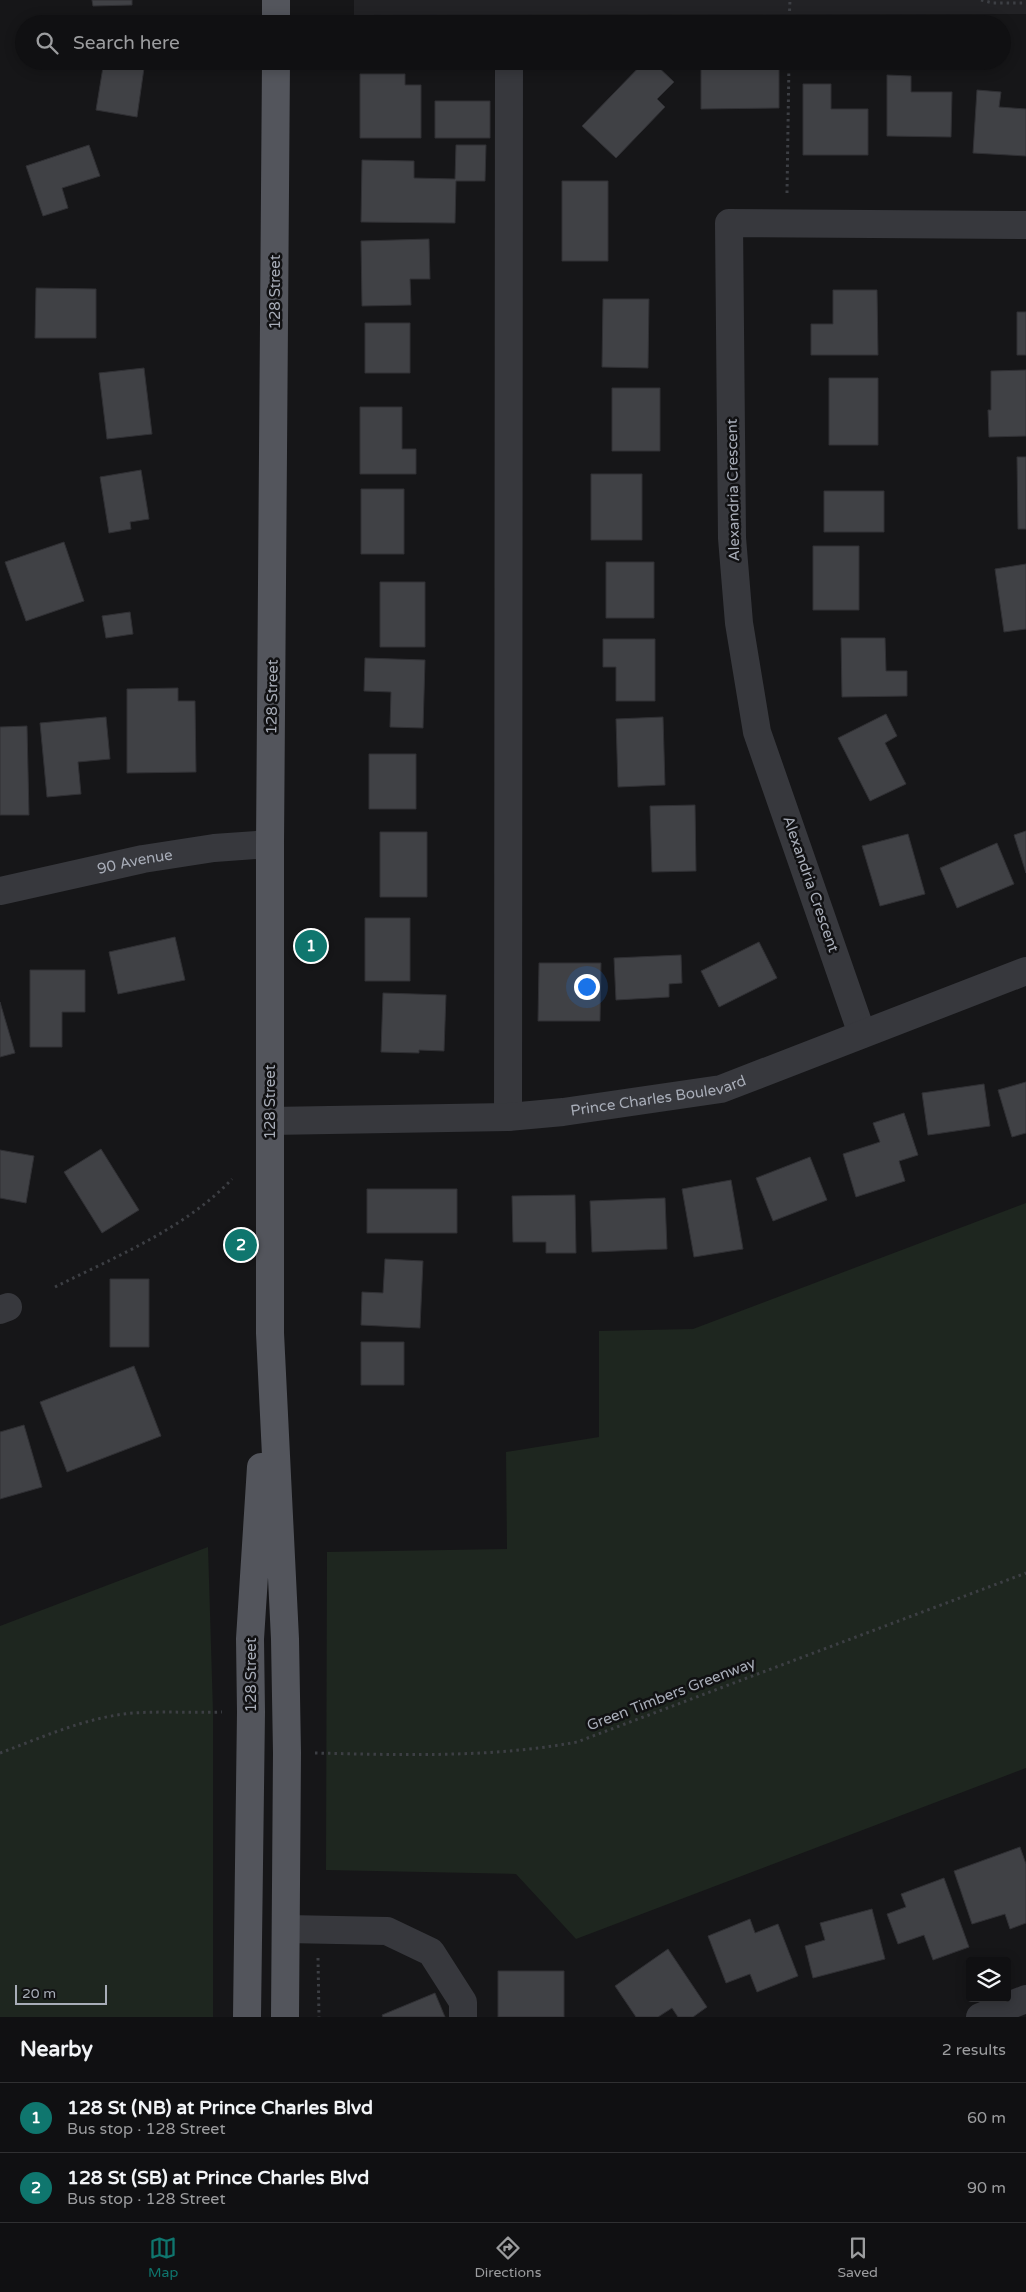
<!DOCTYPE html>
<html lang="en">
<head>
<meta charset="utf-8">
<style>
  :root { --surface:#101012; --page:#1e1e20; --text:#f1f3f6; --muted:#9c9d9f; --line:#303032; --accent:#0f766e }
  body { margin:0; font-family:"Varela Round",sans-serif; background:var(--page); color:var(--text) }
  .controls { position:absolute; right:15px; bottom:15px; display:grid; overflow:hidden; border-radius:5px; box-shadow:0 2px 12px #0003 }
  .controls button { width:45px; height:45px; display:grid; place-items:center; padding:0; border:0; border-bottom:1px solid var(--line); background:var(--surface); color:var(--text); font:25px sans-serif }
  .scale { position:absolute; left:15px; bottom:12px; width:92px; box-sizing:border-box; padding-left:5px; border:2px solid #a8adb8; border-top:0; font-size:14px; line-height:18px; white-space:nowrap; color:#a8adb8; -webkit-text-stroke:4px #111113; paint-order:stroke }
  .you { position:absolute; left:586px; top:986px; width:18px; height:18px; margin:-12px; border:4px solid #fff; border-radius:50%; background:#1a73e8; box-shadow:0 0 0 8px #1a73e833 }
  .badge { display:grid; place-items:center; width:32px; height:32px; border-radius:50%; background:var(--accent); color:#fff; font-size:16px; font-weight:700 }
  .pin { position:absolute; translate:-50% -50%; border:2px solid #fff; box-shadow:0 1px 5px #0006 }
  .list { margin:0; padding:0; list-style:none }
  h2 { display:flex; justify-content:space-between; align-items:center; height:65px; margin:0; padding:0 20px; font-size:21px }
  h2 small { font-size:16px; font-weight:400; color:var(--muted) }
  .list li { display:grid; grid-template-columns:32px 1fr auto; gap:15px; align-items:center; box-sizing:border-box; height:70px; padding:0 20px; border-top:1px solid var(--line) }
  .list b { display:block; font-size:19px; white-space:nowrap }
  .list p { margin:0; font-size:16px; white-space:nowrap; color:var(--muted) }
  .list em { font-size:16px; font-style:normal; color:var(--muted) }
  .icon { flex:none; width:28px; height:28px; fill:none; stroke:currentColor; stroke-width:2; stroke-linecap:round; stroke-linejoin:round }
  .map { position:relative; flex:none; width:1026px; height:2017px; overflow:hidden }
  .search { position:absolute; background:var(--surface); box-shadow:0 2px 12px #0003; left:15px; right:15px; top:15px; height:55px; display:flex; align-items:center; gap:12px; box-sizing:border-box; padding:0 18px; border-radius:28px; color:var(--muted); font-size:19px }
  .sheet { height:205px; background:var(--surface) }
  nav { display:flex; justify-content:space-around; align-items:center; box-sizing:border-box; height:70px; border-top:1px solid var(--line); background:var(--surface); font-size:14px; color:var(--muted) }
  nav a { display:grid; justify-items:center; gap:2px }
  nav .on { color:var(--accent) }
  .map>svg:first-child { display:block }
  .built { fill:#222225 }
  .green { fill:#1e261f }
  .building { fill:#404145; stroke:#303034 }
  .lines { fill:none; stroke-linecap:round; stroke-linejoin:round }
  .path { stroke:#3d3f44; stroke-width:3; stroke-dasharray:2.5 4; stroke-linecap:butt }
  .minor { stroke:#37383d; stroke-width:28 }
  .major { stroke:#53555c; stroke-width:28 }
  .labels { text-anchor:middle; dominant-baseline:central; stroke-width:5; stroke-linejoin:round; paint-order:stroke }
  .street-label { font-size:15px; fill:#a8adb8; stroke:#111113 }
</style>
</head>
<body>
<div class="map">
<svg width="1026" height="2017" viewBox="0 0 1026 2017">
  <rect width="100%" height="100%" fill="#161618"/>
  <!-- built -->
  <path class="built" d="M354,0h672v14l-672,1z"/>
  <!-- green -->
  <path class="green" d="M1026,1203v565l-450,171 -60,-65 -190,-4 1,-318 180,-3 -1,-97 93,-15v-106l94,-2z
    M208,1547l5,165v305h-213v-391z"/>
  <!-- building -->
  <path class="building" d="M92,0h40v5l-39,1z
    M104,61h41l-8,56 -41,-7z
    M645,61h7l22,21 -17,17 8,8 -49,51 -34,-32z
    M779,63v45l-78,1v-45z
    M360,74h45v11h16v53h-61z
    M887,75l24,1v16h41l-1,45 -64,-1z
    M803,84h28v25h37v46h-65z
    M977,90l24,2 -2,15 27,2v47l-53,-3z
    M435,101h55v37h-55z
    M89,145l11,31 -38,12 6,20 -25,8 -17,-50z
    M456,145h30l-1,36h-29l-1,42 -94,-1 1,-62 52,1v17l41,1z
    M562,181h46v80h-46z
    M429,239l1,40h-20l1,26 -49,1 -1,-65z
    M36,288l60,1v49h-61z
    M833,290h44l1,65h-67v-31h22z
    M603,299h46l-1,69 -46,-1z
    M1017,312h9v43h-9z
    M365,323h45v50h-45z
    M144,368l8,66 -45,5 -8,-66z
    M1026,370v66l-37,1 -1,-27h3v-39z
    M829,378h49v67h-49z
    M612,388h48v63h-48z
    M360,407h42v42h14v25h-56z
    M1017,457h9v72h-8z
    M141,470l8,49 -19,3 1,7 -22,4 -9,-56z
    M591,474h51v66h-51z
    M361,489h43v65h-43z
    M824,491h60v41h-60z
    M64,542l20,59 -58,20 -21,-59z
    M813,546h46v64h-46z
    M606,562h48v56h-48z
    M1026,564v65l-22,3 -9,-63z
    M380,582h45v65h-45z
    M130,612l3,22 -27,4 -4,-22z
    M841,638h44l1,33h21v25l-65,1z
    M603,639h52v62h-39v-34h-13z
    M365,658l60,2 -2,68 -33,-1 1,-35 -27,-1z
    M178,688v13h17l1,71 -69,1v-84z
    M886,714l11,22 -12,7 21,41 -36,17 -32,-63z
    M106,717l4,42 -32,3 3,32 -34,3 -7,-74z
    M663,717l2,68 -47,2 -2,-68z
    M27,726l2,89h-29v-88z
    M369,754h47v55h-47z
    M695,805l1,66 -44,1 -2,-66z
    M1026,831v42l-12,-38z
    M380,832h47v65h-47z
    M908,834l17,60 -45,12 -18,-60z
    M997,843l17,41 -57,24 -17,-40z
    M365,918h45v63h-45z
    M175,937l10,43 -67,14 -9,-42z
    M759,942l18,36 -58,29 -18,-36z
    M681,955l1,28 -13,1v13l-53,3 -2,-42z
    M539,963h62l-1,58h-62z
    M30,970h55v42h-23v35h-32z
    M383,993l63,2 -2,56 -25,-1v3l-38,-1z
    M0,1002l15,51 -15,4z
    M1026,1082v51l-14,4 -14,-47z
    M984,1084l6,42 -62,9 -6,-42z
    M904,1113l14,42 -19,6 6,20 -49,16 -13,-43 37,-12 -7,-19z
    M101,1149l38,61 -37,23 -38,-61z
    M0,1150l34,6 -8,47 -26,-5z
    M810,1157l17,43 -54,21 -17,-43z
    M731,1180l12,69 -49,8 -12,-68z
    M367,1189h90v44h-90z
    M575,1195l1,58h-30v-11h-33l-1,-46z
    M665,1198l2,51 -75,3 -2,-51z
    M385,1259l38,2 -3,67 -59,-3 1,-33 21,1z
    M110,1279h39v68h-39z
    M361,1342h43v43h-43z
    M134,1366l27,70 -94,36 -27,-70z
    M24,1425l18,62 -42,12v-67z
    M1020,1847l6,17v59l-16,6 -5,-15 -33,10 -18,-53z
    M944,1878l25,69 -36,13 -9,-25 -26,9 -11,-30 19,-7 -5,-13z
    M872,1909l13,50 -72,19 -8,-32 20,-6 -5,-17z
    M750,1919l5,14 23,-9 20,52 -41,16 -7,-18 -24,9 -18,-47z
    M668,1949l39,58 -14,10h-15l-6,-9 -14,9h-22l-21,-31z
    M498,1971h66v46h-66z
    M435,1993l10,24h-62l-1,-2z"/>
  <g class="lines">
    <!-- path -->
    <path class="path" d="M981,0l12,3h33
      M53,21l99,3
      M789,24l1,-24
      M787,193l2,-132
      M55,1287c60,-30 131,-59 177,-108
      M0,1753c43,-16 87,-36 133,-40 30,-2 59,0 89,-1
      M315,1753c87,2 176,5 262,-11l449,-169
      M318,1958l1,59"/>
    <!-- minor -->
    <g class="minor">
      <path id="s1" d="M0,891l143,-32 71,-11 56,-4"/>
      <path d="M862,1034l-105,-302 -18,-109 -7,-85 -3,-315 297,2"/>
      <path d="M508,1117l1,-1056"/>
      <path id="s2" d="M270,1121l238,-4 55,-5 158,-23 305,-118"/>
      <path d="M0,1310l8,-3"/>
      <path d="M287,1929l100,2 44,21 32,50v15"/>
      <path d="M980,2017l46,-18"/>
    </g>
    <!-- major -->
    <path class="major" d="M276,24v-24
      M276,61l-6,783v489l15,306 2,114 -2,264
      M247,2017l4,-305 -1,-73 11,-172"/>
  </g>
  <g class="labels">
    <!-- street labels -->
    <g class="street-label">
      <text transform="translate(275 292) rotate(-90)">128 Street</text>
      <text transform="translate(733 490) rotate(-91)">Alexandria Crescent</text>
      <text transform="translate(272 697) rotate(-89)">128 Street</text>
      <text stroke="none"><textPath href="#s1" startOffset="138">90 Avenue</textPath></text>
      <text transform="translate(811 884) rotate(71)">Alexandria Crescent</text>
      <text stroke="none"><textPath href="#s2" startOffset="390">Prince Charles Boulevard</textPath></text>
      <text transform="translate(270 1102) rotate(-90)">128 Street</text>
      <text transform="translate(251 1675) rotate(-90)">128 Street</text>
      <text transform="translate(671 1694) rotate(-21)">Green Timbers Greenway</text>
    </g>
  </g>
</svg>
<div class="controls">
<button><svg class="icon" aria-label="layers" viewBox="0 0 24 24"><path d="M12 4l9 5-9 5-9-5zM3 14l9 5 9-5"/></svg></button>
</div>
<div class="scale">20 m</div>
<div class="you"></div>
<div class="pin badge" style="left:311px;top:946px">1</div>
<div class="pin badge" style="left:241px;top:1245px">2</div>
<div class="search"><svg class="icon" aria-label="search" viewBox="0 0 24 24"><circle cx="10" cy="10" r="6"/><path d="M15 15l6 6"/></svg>Search here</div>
</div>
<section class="sheet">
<h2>Nearby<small>2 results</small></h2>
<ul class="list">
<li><span class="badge">1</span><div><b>128 St (NB) at Prince Charles Blvd</b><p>Bus stop · 128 Street</p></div><em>60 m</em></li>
<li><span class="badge">2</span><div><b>128 St (SB) at Prince Charles Blvd</b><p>Bus stop · 128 Street</p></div><em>90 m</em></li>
</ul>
</section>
<nav>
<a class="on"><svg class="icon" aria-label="map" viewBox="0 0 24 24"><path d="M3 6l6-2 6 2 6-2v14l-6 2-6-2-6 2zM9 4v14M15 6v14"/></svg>Map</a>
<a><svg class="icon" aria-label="directions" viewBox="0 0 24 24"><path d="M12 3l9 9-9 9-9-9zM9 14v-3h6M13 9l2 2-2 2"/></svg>Directions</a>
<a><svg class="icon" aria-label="saved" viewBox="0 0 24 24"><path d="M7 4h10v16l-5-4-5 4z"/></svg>Saved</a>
</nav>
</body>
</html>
